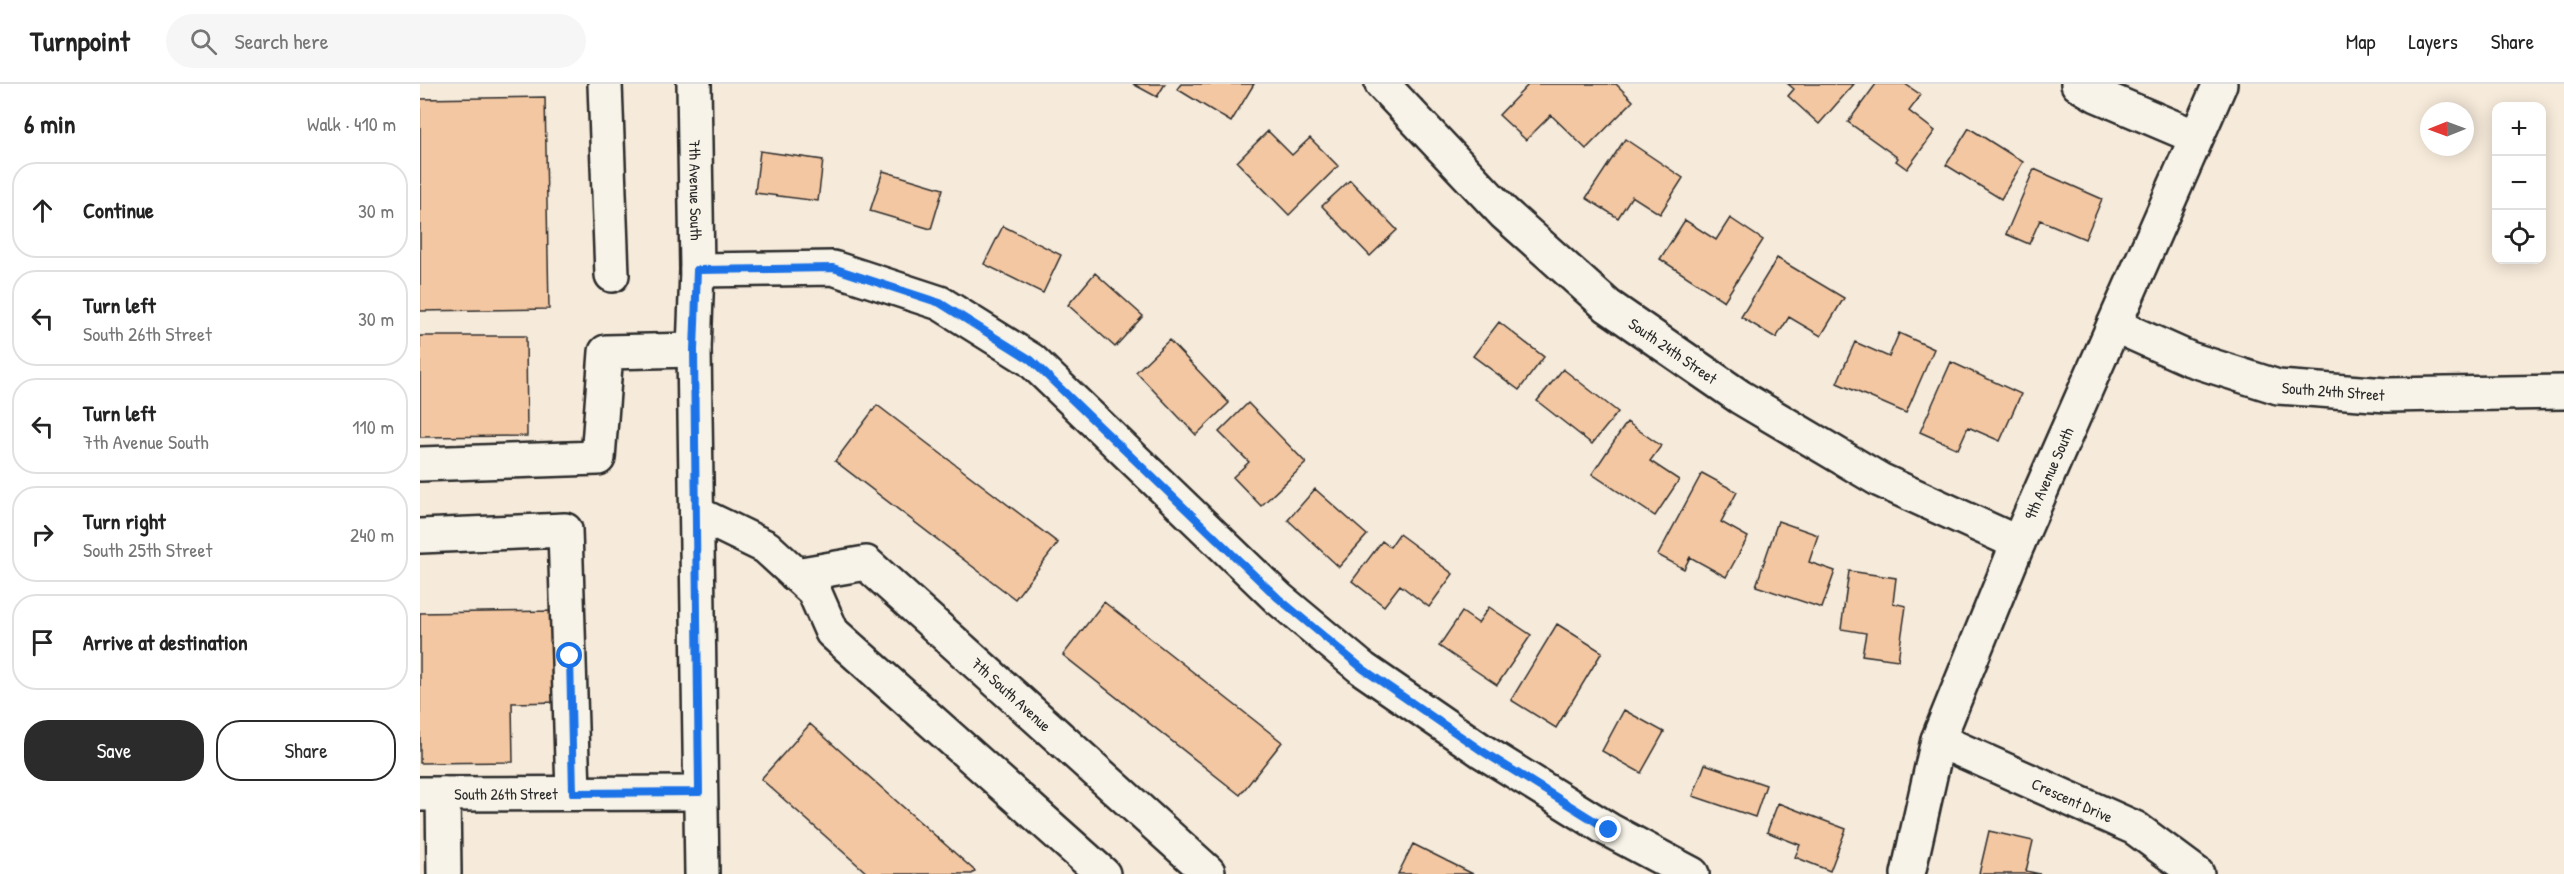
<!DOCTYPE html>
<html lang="en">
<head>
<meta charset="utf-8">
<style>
  :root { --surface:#fff; --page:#f6f6f6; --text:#222; --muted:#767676; --line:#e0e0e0; --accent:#2b2b2b }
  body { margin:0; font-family:"Patrick Hand",sans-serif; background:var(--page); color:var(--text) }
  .controls { position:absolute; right:18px; top:18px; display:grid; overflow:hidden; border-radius:12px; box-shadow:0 3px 15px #0003 }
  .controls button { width:54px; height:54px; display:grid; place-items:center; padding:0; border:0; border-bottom:2px solid var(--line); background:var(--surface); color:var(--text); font:30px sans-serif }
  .compass { position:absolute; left:2000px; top:18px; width:54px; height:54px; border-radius:50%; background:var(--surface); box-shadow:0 3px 15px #0003; rotate:269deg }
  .stop { position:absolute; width:18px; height:18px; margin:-14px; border:4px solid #1a73e8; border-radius:50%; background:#fff }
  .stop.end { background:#1a73e8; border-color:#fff; box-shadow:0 2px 6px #0008 }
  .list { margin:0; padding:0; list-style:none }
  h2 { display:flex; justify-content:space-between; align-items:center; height:78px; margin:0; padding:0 24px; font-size:26px }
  h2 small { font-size:20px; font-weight:400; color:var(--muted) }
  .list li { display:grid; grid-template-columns:39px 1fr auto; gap:18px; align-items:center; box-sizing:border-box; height:96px; margin:0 12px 12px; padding:0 12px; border:2px solid var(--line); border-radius:24px }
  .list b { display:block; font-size:22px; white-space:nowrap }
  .list p { margin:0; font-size:20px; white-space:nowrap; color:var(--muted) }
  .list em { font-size:20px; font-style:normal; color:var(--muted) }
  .actions { display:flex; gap:12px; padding:18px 24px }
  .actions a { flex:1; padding:14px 0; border:2px solid var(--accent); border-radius:24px; text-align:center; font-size:21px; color:var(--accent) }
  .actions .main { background:var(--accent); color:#fff }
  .icon { flex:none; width:33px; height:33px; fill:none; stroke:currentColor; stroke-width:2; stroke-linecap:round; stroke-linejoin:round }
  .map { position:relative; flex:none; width:2144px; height:790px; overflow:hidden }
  header { display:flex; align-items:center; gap:36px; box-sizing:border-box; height:84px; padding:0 30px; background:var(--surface); border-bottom:2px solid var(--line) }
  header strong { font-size:28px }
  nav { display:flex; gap:33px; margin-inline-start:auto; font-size:21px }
  .search { width:420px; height:54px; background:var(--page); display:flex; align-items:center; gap:15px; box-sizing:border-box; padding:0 21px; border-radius:33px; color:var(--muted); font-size:22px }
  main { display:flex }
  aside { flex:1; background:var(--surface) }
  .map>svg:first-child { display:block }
  .building { fill:#f3c7a2; stroke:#2b2b2b; stroke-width:1.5 }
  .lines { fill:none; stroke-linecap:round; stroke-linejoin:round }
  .minor-casing { stroke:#2b2b2b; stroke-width:38 }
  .minor { stroke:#f7f3e8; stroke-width:33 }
  .route { stroke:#1a73e8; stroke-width:8 }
  .labels { text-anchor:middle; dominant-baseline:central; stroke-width:4.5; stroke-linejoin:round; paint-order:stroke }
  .street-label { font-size:16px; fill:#2b2b2b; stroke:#f7f3e8 }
</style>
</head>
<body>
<header>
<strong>Turnpoint</strong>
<div class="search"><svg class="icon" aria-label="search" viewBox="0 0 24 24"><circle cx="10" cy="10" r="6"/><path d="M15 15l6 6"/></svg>Search here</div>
<nav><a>Map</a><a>Layers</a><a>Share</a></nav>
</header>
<main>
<aside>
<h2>6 min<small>Walk · 410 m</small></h2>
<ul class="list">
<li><svg class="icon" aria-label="ahead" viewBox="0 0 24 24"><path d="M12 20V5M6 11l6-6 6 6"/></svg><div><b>Continue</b></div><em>30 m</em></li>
<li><svg class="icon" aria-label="left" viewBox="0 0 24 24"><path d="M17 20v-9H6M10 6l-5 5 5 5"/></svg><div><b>Turn left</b><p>South 26th Street</p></div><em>30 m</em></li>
<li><svg class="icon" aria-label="left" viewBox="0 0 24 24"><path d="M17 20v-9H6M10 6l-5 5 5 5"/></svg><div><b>Turn left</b><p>7th Avenue South</p></div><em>110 m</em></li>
<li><svg class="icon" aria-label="right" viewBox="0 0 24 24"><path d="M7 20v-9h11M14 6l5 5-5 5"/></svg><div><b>Turn right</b><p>South 25th Street</p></div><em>240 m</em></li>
<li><svg class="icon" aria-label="arrive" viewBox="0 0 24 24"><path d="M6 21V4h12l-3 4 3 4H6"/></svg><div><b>Arrive at destination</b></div></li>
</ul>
<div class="actions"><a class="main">Save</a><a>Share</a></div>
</aside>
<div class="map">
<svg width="2144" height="790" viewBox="0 0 2144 790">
  <rect width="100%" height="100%" fill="#f6eada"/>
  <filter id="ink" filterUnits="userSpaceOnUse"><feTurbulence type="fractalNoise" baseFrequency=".0167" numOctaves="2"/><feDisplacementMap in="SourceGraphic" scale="12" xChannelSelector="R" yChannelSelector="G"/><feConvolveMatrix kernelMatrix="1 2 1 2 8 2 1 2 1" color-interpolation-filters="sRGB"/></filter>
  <g filter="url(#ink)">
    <!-- building -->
    <path class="building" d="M713,0h32l-8,13z
      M761,0h73l-23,38 -54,-33z
      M1109,0h87l17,17 -47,48 -35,-34 -25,25 -27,-25z
      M1368,0h66l-35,40 -31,-28 6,-7z
      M1456,0h29l16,11 -12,16 26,20 -28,38 -11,-8 2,-3 -50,-36z
      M125,13l4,212 -129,2v-212z
      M1549,44l54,34 -22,37 -55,-34z
      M848,47l24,24 18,-17 28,28 -49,49 -52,-53z
      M1205,55l58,39 -23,36 -28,-18 -14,22 -32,-20z
      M340,67l63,9 -5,41 -63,-8z
      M1614,85l68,30 -17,40 -45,-19 -11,24 -23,-10z
      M463,87l60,18 -12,40 -61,-18z
      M930,96l47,50 -27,26 -48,-50z
      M1310,134l33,22 -39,61 -64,-42 25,-39 31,20z
      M583,142l58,29 -18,38 -59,-29z
      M1357,174l67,40 -23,38 -32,-19 -13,21 -35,-21z
      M675,189l48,43 -28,31 -47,-42z
      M1079,238l45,35 -25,33 -46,-34z
      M1479,249l35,16 -28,64 -69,-30 18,-41 34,15z
      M0,252h106l1,100 -107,1z
      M749,256l60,63 -33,32 -60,-63z
      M1531,278l70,32 -21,47 -32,-14 -10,22 -38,-17z
      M1143,285l55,43 -26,32 -55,-43z
      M828,319l58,60 -45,43 -28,-29 16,-15 -30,-30z
      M457,321l181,138 -43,56 -180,-138z
      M1207,338l34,24 -11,15 29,19 -24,36 -63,-42z
      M1282,389l35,19 -16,30 27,15 -22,40 -36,-20 -6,12 -26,-14z
      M895,405l52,46 -28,32 -51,-47z
      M1358,437l40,14 -9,27 26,9 -13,37 -66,-22z
      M979,450l54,40 -24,33 -29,-22 -16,21 -32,-25 30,-40 8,6z
      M1429,487l47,7 -3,25 13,3 -8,54 -36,-5 4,-22 -25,-4z
      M684,518l178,140 -42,53 -177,-140z
      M1069,523l42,28 -34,50 -58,-39 23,-34 16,11z
      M138,527l2,91 -48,1 1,59 -93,1v-150z
      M1137,540l45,28 -46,76 -45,-28z
      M1204,626l40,22 -23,41 -39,-22z
      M390,640l165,147 -3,3h-104l-107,-95z
      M1285,680l61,21 -11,32 -62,-21z
      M1358,719l68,26 -16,42 -35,-14 5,-12 -33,-13z
      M1569,747l44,10 -7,30 14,3h-61z
      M993,760l60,30h-75z"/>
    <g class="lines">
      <!-- minor casing -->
      <g class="minor-casing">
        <g id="minor">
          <path d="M185,0l7,191"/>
          <path id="s1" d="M274,0l3,186 -3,80 8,524"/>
          <path id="s2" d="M962,0l122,129 104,93 132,91 140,83 138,63"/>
          <path d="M1658,0l19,11 99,42"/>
          <path d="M277,186l136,-2 107,35 91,57 247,238 85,71 119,82 127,79 83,44"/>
          <path id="s3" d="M1694,241l76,34 88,28 109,8 177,-3"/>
          <path d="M0,380l178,-6 8,-106 88,-2"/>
          <path d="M278,430l68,33 48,44 18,41 271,242"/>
          <path d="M0,452l145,-6 8,263"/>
          <path id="s4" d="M376,491l70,-12 342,309 -2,2"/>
          <path id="s5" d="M1518,656l197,88 62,46"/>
          <path id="s6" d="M0,710l279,-1"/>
          <path d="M23,710l1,80"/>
          <path id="s7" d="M1488,790l30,-134 80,-197 202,-459"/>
        </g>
      </g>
      <!-- minor -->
      <use href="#minor" class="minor"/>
    </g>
  </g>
  <g class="lines" filter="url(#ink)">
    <!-- route -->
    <path class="route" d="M150,572l3,137 126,-1 -5,-442 3,-80 136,-2 107,35 91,57 247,238 85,71 119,82 127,79"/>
  </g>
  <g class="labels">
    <!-- street labels -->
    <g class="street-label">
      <text stroke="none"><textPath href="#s1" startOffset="106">7th Avenue South</textPath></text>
      <text stroke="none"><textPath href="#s2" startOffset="396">South 24th Street</textPath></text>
      <text stroke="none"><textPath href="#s3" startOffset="231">South 24th Street</textPath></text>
      <text stroke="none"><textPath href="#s7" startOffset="426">9th Avenue South</textPath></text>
      <text stroke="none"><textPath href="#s4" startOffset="267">7th South Avenue</textPath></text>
      <text stroke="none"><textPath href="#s6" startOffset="86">South 26th Street</textPath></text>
      <text stroke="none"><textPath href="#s5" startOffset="147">Crescent Drive</textPath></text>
    </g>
  </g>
</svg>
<div class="controls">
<button>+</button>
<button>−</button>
<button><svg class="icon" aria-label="locate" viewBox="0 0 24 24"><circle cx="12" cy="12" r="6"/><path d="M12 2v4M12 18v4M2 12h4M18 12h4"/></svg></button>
</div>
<svg class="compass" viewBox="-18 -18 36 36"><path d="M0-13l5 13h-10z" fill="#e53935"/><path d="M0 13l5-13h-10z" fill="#767676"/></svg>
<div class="stop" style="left:150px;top:572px"></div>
<div class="stop end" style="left:1189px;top:746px"></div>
</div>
</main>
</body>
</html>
